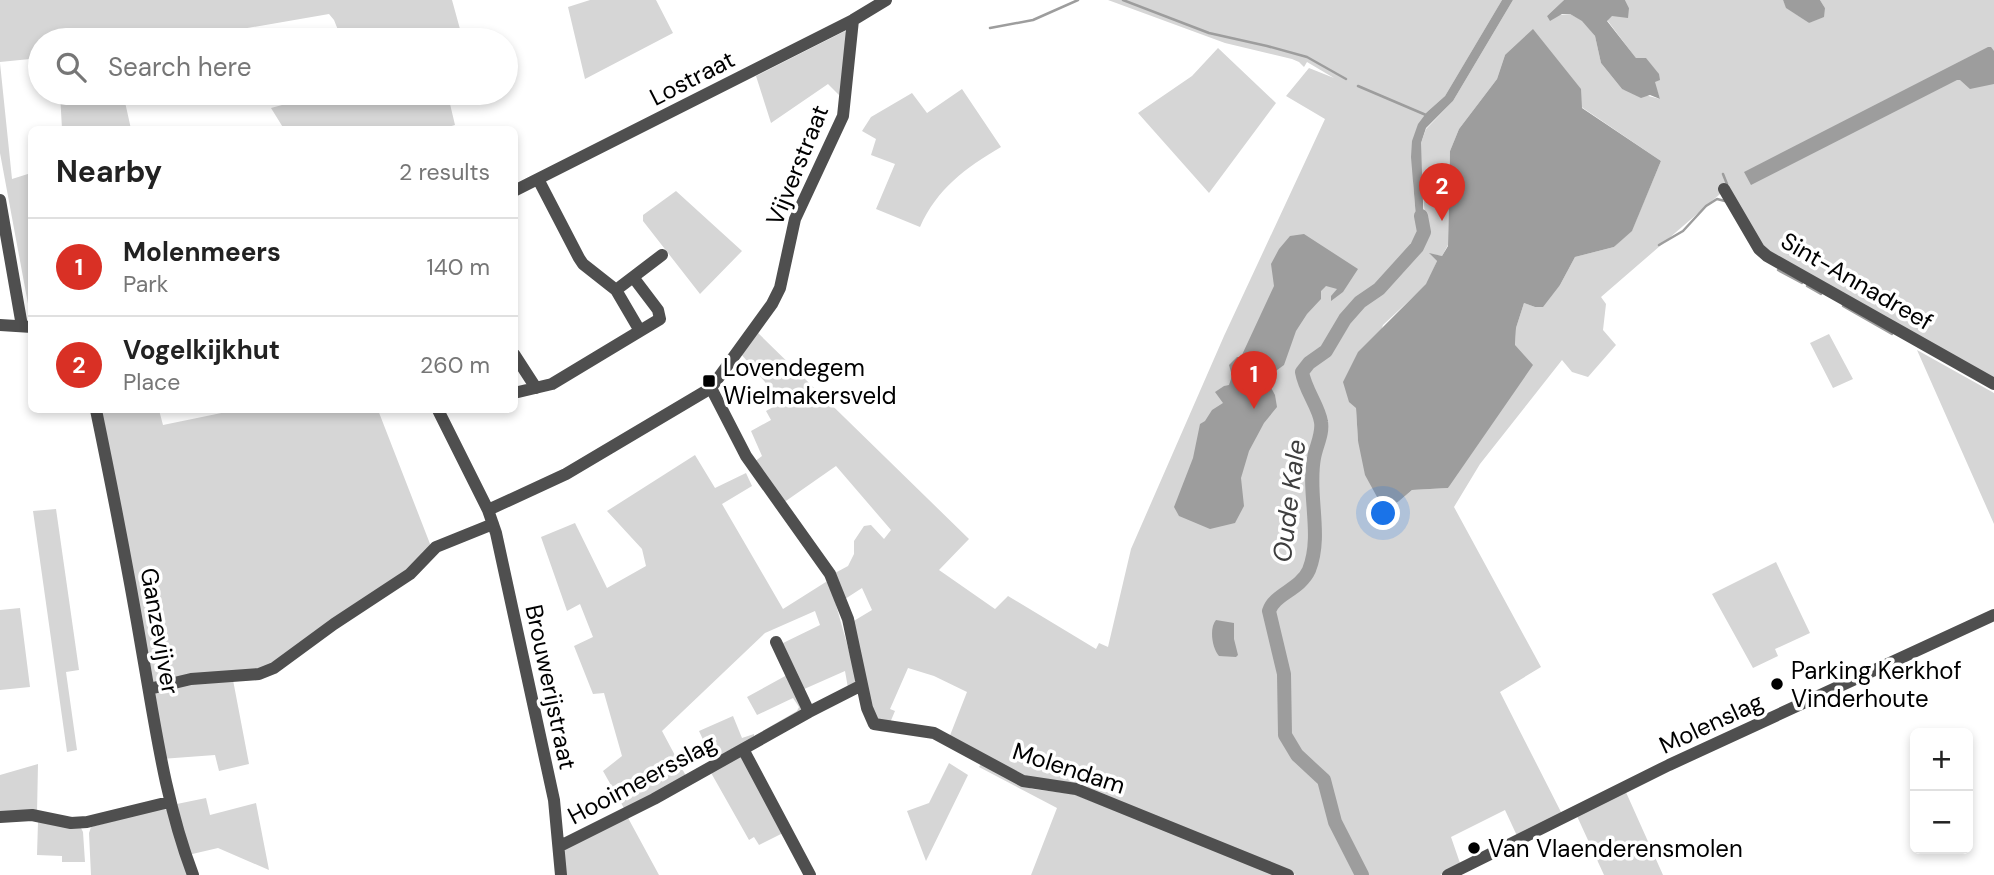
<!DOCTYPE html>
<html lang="en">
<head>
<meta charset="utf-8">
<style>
  :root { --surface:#fff; --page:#f6f6f6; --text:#222; --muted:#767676; --line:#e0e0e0; --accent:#d93025 }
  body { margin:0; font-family:"DM Sans",sans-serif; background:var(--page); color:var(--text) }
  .controls { position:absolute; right:21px; bottom:21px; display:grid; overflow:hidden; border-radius:10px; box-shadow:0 4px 10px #0003 }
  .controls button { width:63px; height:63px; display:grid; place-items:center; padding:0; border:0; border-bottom:2px solid var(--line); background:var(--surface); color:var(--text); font:35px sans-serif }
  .you { position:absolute; left:1384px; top:514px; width:24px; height:24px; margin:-18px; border:5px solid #fff; border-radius:50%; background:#1a73e8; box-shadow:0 0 0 10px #1a73e833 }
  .badge { display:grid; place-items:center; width:46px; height:46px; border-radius:50%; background:var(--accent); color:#fff; font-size:23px; font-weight:700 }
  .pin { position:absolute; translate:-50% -58px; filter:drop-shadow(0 2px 4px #0008) }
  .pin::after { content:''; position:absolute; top:37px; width:24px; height:21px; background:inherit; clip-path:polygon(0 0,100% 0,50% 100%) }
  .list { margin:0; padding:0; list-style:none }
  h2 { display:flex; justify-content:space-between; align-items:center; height:91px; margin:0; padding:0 28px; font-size:30px }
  h2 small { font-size:23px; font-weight:400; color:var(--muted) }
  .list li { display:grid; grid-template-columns:46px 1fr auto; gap:21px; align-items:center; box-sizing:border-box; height:98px; padding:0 28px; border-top:2px solid var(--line) }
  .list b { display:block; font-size:26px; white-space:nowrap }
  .list p { margin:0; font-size:23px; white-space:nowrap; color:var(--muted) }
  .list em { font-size:23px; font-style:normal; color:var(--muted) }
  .icon { flex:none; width:38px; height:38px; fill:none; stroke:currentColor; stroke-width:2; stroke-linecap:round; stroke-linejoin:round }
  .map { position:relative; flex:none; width:1994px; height:875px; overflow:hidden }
  .search { position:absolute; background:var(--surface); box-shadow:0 4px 10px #0003; left:28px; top:28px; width:490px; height:77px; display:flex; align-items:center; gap:18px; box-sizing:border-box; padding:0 24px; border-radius:38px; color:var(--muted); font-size:26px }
  .panel { position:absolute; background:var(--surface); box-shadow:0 4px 10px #0003; left:28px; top:126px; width:490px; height:287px; border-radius:10px }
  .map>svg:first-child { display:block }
  .green { fill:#d6d6d6; fill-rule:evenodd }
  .water { fill:#9d9d9d }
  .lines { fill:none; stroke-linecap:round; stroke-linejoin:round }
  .stream { stroke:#9d9d9d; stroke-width:2.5 }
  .river { stroke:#9d9d9d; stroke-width:14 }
  .minor { stroke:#4f4f4f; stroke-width:12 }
  .poi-dot { fill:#000; stroke:#fff; stroke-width:2.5 }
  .labels { text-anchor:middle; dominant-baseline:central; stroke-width:7; stroke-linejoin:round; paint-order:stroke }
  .street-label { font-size:24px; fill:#000; stroke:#fff }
  .poi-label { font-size:24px; fill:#000; stroke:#fff; text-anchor:start }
  .water-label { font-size:26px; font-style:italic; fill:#3e3e3e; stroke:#fff }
</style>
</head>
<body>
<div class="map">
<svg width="1994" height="875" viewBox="0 0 1994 875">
  <rect width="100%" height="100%" fill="#fff"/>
  <!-- green -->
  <path class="green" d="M0,0h452l11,40h-121l-8,-20 -5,-6 -116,20 1,6h-174v18l-40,4z
    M590,0h66l17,33 -88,46 -17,-72z
    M1108,0h394l-57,96 -18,16 -14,70 3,36 9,-1 -5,-60 1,-14 5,-14 27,-28 60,-101h51l-17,16 23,-2 13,7 12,15 6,27 21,26 38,10 -6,-17 -47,-62 4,-4 10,-1 8,-7 -4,-8h158l4,8 22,15 16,-15 -5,-8h174v382l-234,-134 -33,-60 -126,109 5,7 -3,26 13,15 -28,32 -16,-5 -10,-12 -82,104 -26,43 87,160 -41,25 62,122 -44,24 -13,-28 -54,27 10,29 -21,9h-74l-27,-53 -9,-28 -5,3 11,36 22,42h-62l-215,-87 -42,-6 -90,-44 18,-46 -33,-16 -26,-8 -18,41 5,2 -6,14 -14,-4 -23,-99 20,-12 -10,-22 -17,11 -10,-26 13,-7 6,-12v-13l10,-15 7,-1 13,14 7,-9 -55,-64 -53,37 -29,-41 8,-6 -11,-25 20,-11 -5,-9 16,-9 -41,-48 16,-22 212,207 -30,31 56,39 13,-13 88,53 3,-6 9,4 23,-98 93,-213 101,-217 -39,-23 23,-28 25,10 -27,-16 -3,5 -5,-5 -7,-3 -67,-16zM1505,55l156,106 -29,69 -18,17 -39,10 -15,28 -25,22 -11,-4 -8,25 -1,18 -67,142 -36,2 -14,12 -40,-61 -2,-33 27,-83 44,-41 10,-23 -7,-7 12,2 6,-11 2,-94 9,-22 38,-50zM1309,459l8,1c-1,36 11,98 -15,127 -8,9 -21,14 -29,23l-2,-14c8,-4 18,-7 25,-13 22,-17 13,-96 13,-124z
    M845,31l3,3 -6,64 -14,-14 -57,39 -15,-47z
    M1218,48l58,55 -67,90 -71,-80 54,-37z
    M0,63l12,116 19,-6v147l-31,-167z
    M962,89l39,58c-36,21 -64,42 -81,80l-44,-18 19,-45 -24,-9 5,-16 -14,-8 9,-14 41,-24 15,20z
    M60,93h63l8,36h-69z
    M326,93h152l1,2 -29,9 5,21 -14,4h-157l-13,-21z
    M676,191l66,60 -42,43 -57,-73v-6z
    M1829,334l24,45 -20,9 -23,-45z
    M1917,350l77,43v131z
    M99,410h60l4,15 73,-15h142l54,139 -16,18 -150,101 -114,17z
    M695,455l20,33 31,-15 6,13 -30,18 61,105 46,-29 29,103 -10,5 -3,-17 -43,19 -21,-46 39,-19 -5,-14 -50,22 -103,98 24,45 30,-18 -2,-15 -8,3 -7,-15 34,-15 9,22 12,-4v2l43,-25 2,-4 -6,-9 -36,17 -10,-18 40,-22 16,33v5l-178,97 -22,-39 19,-15 -18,-63 -11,1 -19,-48 19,-9 -13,-33 -13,7 -26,-74 34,-14 32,65 39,-22 -4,-17 -35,-38z
    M56,509l23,161 -13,2 11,78 -10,2 -34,-241z
    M1776,562l34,71 -35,16 3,7 -25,12 -41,-74z
    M20,608l10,79 -30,3v-80z
    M233,680l16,84 -30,7 -4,-16 -54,4 -6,-66 22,-8z
    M741,757l44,75 -26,13 -5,-8 -5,3 -39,-69z
    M949,763l19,12 -42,86 -19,-50 22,-8z
    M38,764l-1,49 -37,3v-41z
    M981,764l51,25 41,5 207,81h-249l26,-67 -78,-41z
    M1625,790l38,85h-59l-28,-61z
    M206,798l4,17 46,-12 13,67 -51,-22 -30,7 -16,-50z
    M162,808l5,2 22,65h-98l-2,-42 2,-6z
    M627,816l32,59h-95v-27z
    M38,822l43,6 2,4 2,30h-23v-6l-25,-1z"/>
  <!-- water -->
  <path class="water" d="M1502,0h11l-60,101 -27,27 -5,15 3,89 -8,-14 -5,-61 1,-16 6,-17 9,-12 18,-16z
    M1564,0h61l4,8 -1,10 -16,-2 -5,5 29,37h10l13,16 1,6 -5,2 5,17 -10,-4 -9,3 -19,-9 -21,-26 -6,-27 -13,-15 -12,-7h-8l-12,7 -3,-5z
    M1783,0h37l5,8 -1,9 -15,6 -23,-15z
    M1533,29l48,60 1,19 79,53 -29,70 -18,16 -39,10 -15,28 -17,22h-8l-11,-4 -8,25 -1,17 18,20 -85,123 -36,2 -14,12 -16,4 -17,-31 -7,-34 -2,-33 -7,-6 -6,-20 15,-30 68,-68 11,-23 -8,-8 13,3 6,-10 2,-95 9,-22 38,-50 8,-24z
    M1988,47h3l3,4v33l-24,5 -10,-9h-3l-206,105 -7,-13z
    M1304,234l54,35 -15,23 -12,9v-5l6,-7 -11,-3 -5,5v8l-14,15 -11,17 -12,34 -11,8 -5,9 7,13 2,12 -13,16 -15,28 -8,27 3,28 -9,17 -25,6 -31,-13 -5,-9 19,-49 7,-34 5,-3 7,-11 11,-7 -8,-11 9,-6 5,-1 3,-9 -3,-11 8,-8h4l33,-71 -3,-22 8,-15 11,-13z
    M1216,620l18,3v16l4,16 -2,2 -17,-1c-7,-8 -10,-28 -3,-36z"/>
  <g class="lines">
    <!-- stream -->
    <path class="stream" d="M1123,0l86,33 58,13 40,11 39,22
      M990,28l43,-8 45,-20
      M1358,86l68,29
      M1723,174l4,10
      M1659,245l24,-14 23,-25 11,-7 8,2
      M1778,270l24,13
      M1807,286l14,8
      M1843,306l49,28"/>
    <!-- river -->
    <path class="river" d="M1362,875l-27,-53 -11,-42 -27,-25 -12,-20 -1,-61 -15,-63c5,-17 31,-21 40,-41 14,-35 -2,-76 5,-112 2,-12 9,-24 7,-36 -2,-15 -16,-32 -19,-50l7,-9 17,-12 19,-32 15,-17 19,-13 38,-42 7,-15 -3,-16"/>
    <!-- minor -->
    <path class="minor" d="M1724,189l35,60 8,7 227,128
      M514,191l339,-171 33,-20
      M0,200l22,126
      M633,277l25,33 2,9 -20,12
      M616,290l46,-35
      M0,325l32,2
      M514,354l22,34
      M711,388l35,68 84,118 18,45 19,89 7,16 60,9 89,48 53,8 212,86
      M514,393l38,-9 88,-53 -24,-41 -33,-26 -4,-6 -41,-79
      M96,410c17,82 33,164 47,247 13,74 23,147 50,218
      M438,410l50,100 8,23 58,267 7,75
      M488,510l78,-36 145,-86 61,-84 8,-16 15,-69 48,-103 10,-96
      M776,642l33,70
      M149,689l42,-10 68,-5 15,-6 60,-44 76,-50 26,-27 57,-23
      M743,749l67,126
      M0,817l32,-2 39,8 16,-1 82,-20
      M560,846l94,-47 155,-87 53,-27
      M1448,875l221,-110 325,-150"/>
  </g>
  <!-- markers -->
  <g class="poi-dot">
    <rect x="702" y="374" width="14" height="14" rx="3.5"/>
    <circle cx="1777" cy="684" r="7"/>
    <circle cx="1474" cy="848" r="7"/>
  </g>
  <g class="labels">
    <!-- street labels -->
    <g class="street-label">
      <text transform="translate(692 78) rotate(-27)">Lostraat</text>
      <text transform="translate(797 165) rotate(-68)">Vijverstraat</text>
      <text transform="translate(1857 281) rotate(30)">Sint-Annadreef</text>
      <text transform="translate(160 631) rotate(80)">Ganzevijver</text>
      <text transform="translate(551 687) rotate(78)">Brouwerijstraat</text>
      <text transform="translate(1711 723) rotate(-25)">Molenslag</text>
      <text transform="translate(1069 768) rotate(18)">Molendam</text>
      <text transform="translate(642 779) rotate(-28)">Hooimeersslag</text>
    </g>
    <!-- poi labels -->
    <g class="poi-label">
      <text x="723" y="367">Lovendegem<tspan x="723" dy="28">Wielmakersveld</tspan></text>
      <text x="1791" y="670">Parking Kerkhof<tspan x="1791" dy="28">Vinderhoute</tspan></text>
      <text x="1488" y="848">Van Vlaenderensmolen</text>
    </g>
    <!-- water labels -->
    <g class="water-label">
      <text transform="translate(1289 501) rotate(-83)">Oude Kale</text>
    </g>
  </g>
</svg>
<div class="controls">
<button>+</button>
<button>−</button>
</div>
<div class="you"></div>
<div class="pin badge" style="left:1254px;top:409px">1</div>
<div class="pin badge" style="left:1442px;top:221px">2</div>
<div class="search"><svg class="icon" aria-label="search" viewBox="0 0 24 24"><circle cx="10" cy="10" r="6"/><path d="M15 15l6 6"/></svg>Search here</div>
<section class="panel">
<h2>Nearby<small>2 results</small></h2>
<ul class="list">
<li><span class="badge">1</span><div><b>Molenmeers</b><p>Park</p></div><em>140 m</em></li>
<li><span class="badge">2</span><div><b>Vogelkijkhut</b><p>Place</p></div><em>260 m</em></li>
</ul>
</section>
</div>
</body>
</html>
